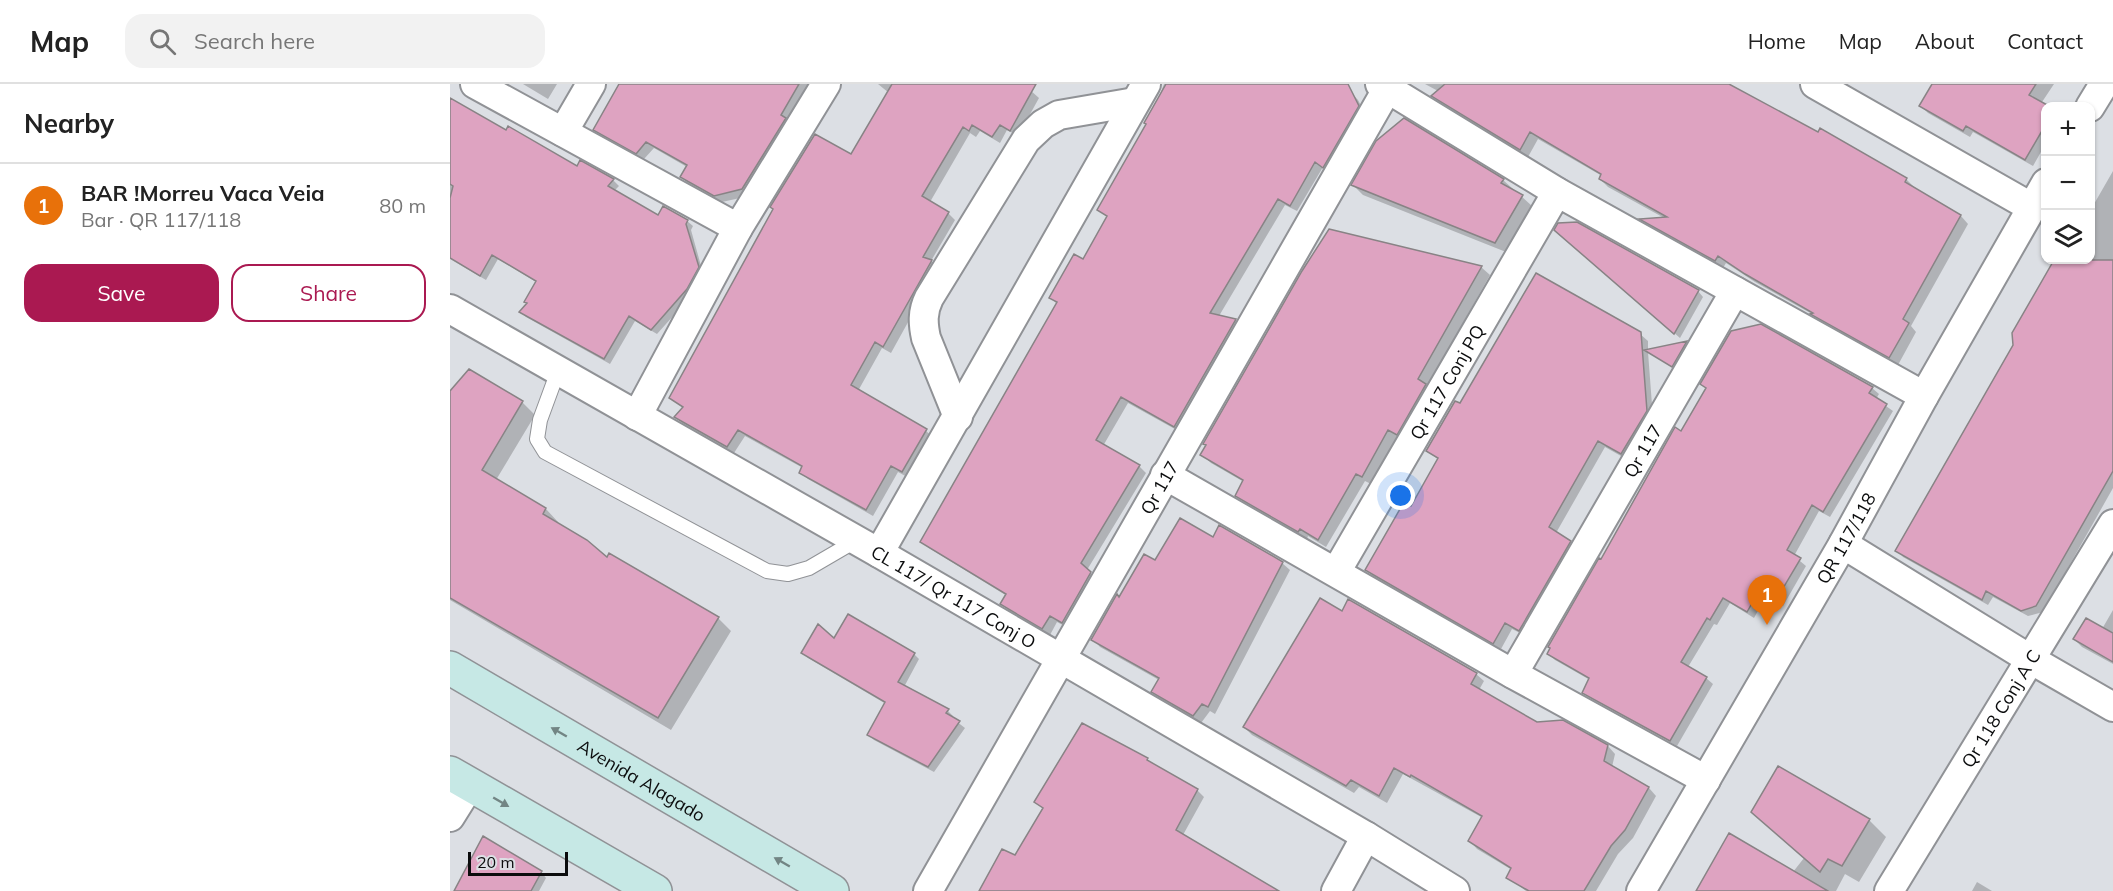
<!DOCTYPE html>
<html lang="en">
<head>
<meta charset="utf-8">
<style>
  :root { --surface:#fff; --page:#f2f2f2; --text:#222; --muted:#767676; --line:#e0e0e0; --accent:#aa1951 }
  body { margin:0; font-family:Mulish,sans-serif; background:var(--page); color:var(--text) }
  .controls { position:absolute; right:18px; top:18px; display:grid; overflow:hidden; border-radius:12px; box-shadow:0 2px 4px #0004 }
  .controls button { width:54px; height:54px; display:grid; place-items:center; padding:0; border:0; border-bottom:2px solid var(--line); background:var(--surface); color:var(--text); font:30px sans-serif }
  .scale { position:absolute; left:18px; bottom:15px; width:100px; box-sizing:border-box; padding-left:6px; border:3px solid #0b0c0d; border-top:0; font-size:16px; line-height:21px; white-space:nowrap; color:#0b0c0d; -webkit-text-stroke:4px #dcdfe4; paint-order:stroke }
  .you { position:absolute; left:951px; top:412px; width:21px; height:21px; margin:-15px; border:4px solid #fff; border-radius:50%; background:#1a73e8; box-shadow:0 0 0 9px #1a73e833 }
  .badge { display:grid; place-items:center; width:39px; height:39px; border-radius:50%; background:var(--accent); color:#fff; font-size:20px; font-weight:700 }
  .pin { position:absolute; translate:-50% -50px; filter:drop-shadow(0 2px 3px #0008) }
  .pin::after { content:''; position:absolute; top:32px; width:21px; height:18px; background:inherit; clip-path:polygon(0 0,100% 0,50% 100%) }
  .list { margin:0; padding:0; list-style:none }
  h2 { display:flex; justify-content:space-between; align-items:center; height:78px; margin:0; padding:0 24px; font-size:26px }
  h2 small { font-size:20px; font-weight:400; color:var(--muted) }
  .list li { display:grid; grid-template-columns:39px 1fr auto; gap:18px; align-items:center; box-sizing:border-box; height:84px; padding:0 24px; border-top:2px solid var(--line) }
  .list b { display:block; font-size:22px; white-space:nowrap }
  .list p { margin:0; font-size:20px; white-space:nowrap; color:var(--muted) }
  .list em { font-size:20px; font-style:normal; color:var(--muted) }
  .actions { display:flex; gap:12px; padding:18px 24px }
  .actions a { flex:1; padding:14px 0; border:2px solid var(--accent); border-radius:18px; text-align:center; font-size:21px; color:var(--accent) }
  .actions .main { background:var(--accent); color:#fff }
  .icon { flex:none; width:33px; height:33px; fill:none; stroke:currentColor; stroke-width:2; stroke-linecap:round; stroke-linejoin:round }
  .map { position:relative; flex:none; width:1663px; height:807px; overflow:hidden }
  header { display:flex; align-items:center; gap:36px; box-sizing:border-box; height:84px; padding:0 30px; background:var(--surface); border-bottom:2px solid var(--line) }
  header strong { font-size:28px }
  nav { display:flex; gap:33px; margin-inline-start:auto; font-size:21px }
  .search { width:420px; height:54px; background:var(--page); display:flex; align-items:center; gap:15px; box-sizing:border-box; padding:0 21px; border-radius:18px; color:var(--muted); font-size:22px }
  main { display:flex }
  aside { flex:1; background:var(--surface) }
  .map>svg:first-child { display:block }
  .shadow { fill:#0003 }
  .building { fill:#dea3c1; stroke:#888385; stroke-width:1.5 }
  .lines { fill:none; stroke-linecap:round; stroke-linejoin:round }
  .lane-casing { stroke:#909296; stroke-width:16 }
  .street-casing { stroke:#909296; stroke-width:32 }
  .secondary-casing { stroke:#909296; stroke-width:36 }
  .lane { stroke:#fff; stroke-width:14 }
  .street { stroke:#fff; stroke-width:28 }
  .secondary { stroke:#c6e8e5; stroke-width:33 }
  .oneway { fill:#728584 }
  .labels { text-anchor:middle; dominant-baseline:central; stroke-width:6; stroke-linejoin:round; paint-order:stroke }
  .street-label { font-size:18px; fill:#0b0c0d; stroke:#dcdfe4 }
</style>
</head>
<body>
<header>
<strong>Map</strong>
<div class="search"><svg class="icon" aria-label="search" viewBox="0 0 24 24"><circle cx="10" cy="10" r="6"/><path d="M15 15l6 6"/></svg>Search here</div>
<nav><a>Home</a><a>Map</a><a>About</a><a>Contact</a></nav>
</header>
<main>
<aside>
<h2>Nearby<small></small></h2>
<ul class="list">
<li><span class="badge" style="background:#e8710a">1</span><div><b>BAR !Morreu Vaca Veia</b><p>Bar · QR 117/118</p></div><em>80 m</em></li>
</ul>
<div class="actions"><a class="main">Save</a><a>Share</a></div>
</aside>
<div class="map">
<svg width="1663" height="807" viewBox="0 0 1663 807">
  <rect width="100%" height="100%" fill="#dcdfe4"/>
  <!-- shadow -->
  <path class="shadow" d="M73,0h34l-9,15z
    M171,0h188l-60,112 -27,6 -34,-18 -6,-7 5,-10 -33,-19 -10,11 -42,-23 -7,-6z
    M428,0h155l-3,6 9,8 -21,38 -11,-6 -7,13 -20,-12 -4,6 -6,-4 -40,69 18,11 7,7 -24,41 7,7 -47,85 -9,-5 -24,43 68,40 7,6 -24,41 -11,-6 -25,44 -65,-37 -7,-7 2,-4 -58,-32 -11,17 -51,-29 -7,-7 8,-9 -13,-11 180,-240 38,-64z
    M714,0h179l15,16 7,13 -35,61 -7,-7 -26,44 -12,-6 -66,111 17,4 6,7 -60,106 -54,-30 -25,43 36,20 7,7 -59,97 10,10 -27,49 -13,-7 -7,13 -41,-24 -7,-7 5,-8 -78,-48 -7,-6 136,-237 -7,-7 32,-37 24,-44 -8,-7 49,-85z
    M975,0h304l6,5 171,90 8,8 -1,2 48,27 7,8 -57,102 5,6 -18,33 -79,-44 -7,-7 -57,-32 -29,-19 -3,5 -74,-42 -6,-6 23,-1 -58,-32 -8,-8 2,-3 -64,-37 -10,18 -88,-54 -7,-7 5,-5z
    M1484,0h120l-12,18 6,4h-2v37l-13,23 -60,-34 -3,5 -42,-24 -7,-7z
    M0,16l56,32 72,36 3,-6 32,18 6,6 -5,5 44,26 29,4 6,5 -2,4 12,43 -11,22 -35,39 -22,-13 -25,43 -84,-47 -5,-5 7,-9 8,-21 -38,-23 -12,21 -36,-21z
    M1663,87v317l-70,124 -15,4 -35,-19 -5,8 -85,-48 -6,-7 118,-204 -1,-12 41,-74h35v-49z
    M1053,96l29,26 -26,46 -143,-57 -10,-10z
    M880,146l151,37 9,8 -63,112 6,6 -28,49 -8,-5 -26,47 -6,-3 -39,66 -18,-11 -1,3 -62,-35 -8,-8 7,-14 -33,-19 -9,-9z
    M1112,151l136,56 5,6 -23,41z
    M1190,250l8,7v10l39,-9 5,5 -14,24 -30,-19 5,66 -25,42 -23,-13 -49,86 21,16 -51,87 -14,-7 -11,20 -128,-72 -6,-7 44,-62 28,-48 -12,-9 34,-46z
    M1422,304l7,6 -3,5 17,12 -63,106 -11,-6 -25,45 12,10 -23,40 -17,-10 -12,22 -24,-15 -13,22 -3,-1 -26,43 18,11 7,6 -36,62 -86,-47 -7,-6 6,-13 -35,-20 -6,-6 53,-93 80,-128z
    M0,309l72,9 13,13 -39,65 50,29 12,13 -1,2 50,36 3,-5 108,63 13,13 -60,99 -221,-130z
    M764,455l68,24 8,7 -75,144 -5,-3 -9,12 -41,-24 -7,-7 6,-12 -59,-33 -7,-8 27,-40 36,-37z
    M1663,526v54l-31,-17 -8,-8 28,-10z
    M892,529l134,61 8,7 -5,9 58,34 71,22 7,8 -3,13 37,21 7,8 -23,42 -15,16 -22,37h-70l-18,-14 4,-7 -35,-21 -7,-8 13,-23 -80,-44 -16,29 -28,-16 -5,6 -102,-58 -8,-8z
    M384,556l80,14 5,5 -15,28 44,24 5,5 -1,2 13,10 -31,44 -60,-32 -5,-5 17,-31 -78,-46 -5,-5z
    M697,675l5,6 45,25 7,7 -21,38 94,56h-296l35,-34 28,-48 -8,-7z
    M1303,728l116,8 17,17 -27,45 -14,-8 -9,17h-139l96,-19 11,-14z
    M91,788l5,6 -7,13h-83z
    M1527,798l15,9h-20z"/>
  <!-- building -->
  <path class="building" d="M169,0h180l-18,31 5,3 -44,71 -28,7 -34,-19 7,-12 -41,-23 -10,12 -43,-24z
    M442,0h144l-26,47 -10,-6 -8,12 -20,-12 -3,6 -6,-4 -41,69 27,16 -26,45 9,3 -49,87 -8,-5 -24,43 76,44 -25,43 -11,-6 -25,44 -67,-37 3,-7 -64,-36 -11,17 -53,-30 9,-10 -14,-9 104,-189 -3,-2 45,-73 36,20z
    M716,0h182l11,22 -36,62 -8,-6 -25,44 -12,-7 -68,114 26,6 -62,108 -53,-30 -25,43 44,25 -59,98 10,9 -29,51 -12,-7 -8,13 -42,-25 6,-10 -86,-52 137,-240 -8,-4 25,-44 9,5 24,-43 -10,-6 49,-86 -2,-1z
    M995,0h284l89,48 2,-4 87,50 -2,4 56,33 -58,104 6,4 -20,35 -79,-44 3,-1 -68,-39 -27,-18 -3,5 -76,-42 28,-2 -68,-38 2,-5 -71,-42 -10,18 -89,-54z
    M1482,0h104l-7,11 20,11h-3v18l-21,36 -59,-34 -3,5 -44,-25z
    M0,14l56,32 2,-4 69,40 3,-6 34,19 -6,7 50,29 5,-9 25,14 -2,4 13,43 -12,22 -36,41 -22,-14 -25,43 -85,-47 8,-9 -3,-1 12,-21 -44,-26 -12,21 -30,-18v-60l3,-12 -3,-2z
    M954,34l100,61 -3,4 22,12 -28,48 -144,-58 25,-44z
    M1127,138l122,68 -25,44 -120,-104 4,-7z
    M879,145l153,37 -64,113 8,5 -29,51 -9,-5 -26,47 -6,-3 -38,66 -18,-11 -2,3 -63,-36 8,-16 -43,-25 6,-10 -3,-1 99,-173z
    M1604,176h59v211l-77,135 -15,5 -35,-20 -4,9 -87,-49 118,-206 -1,-12z
    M1086,189l105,59 6,79 -26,43 -23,-13 -49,86 22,14 -52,90 -14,-8 -12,21 -128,-74 39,-68 7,4 27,-48 -12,-7 29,-50 5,2z
    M1311,240l112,63 -4,6 18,11 -64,108 -11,-7 -25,45 14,8 -25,42 -17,-9 -12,21 -24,-14 -13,22 -3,-2 -26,44 26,15 -37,64 -88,-48 7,-15 -42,-24 3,-6 -2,-1 51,-89 2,1 74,-132 6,4 25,-43 -6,-4 31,-53z
    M1237,257l-15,26 -28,-17z
    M19,285l54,32 -41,69 64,38 -3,6 44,26 20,17 2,-4 110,64 -61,101 -208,-120v-207z
    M730,434l33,19 6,-12 64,37 -75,145 -6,-3 -9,12 -42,-24 8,-14 -68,-38 26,-46 2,3 25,-43 11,6z
    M870,514l22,13 6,-12 129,74 -6,11 66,38 26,-2 45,25 -4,16 45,26 -24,43 -14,16 -27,45h-55l-23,-13 5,-10 -43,-27 14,-25 -71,-41 -1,2 -16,-9 -15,28 -28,-16 -5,6 -103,-59z
    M398,530l67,39 -17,29 51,27 -3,4 14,8 -32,46 -61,-32 18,-33 -84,-49 17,-29 16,14z
    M1636,534l27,15v29l-40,-23z
    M632,639l66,35 -1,2 51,29 -22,41 103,61h-300l23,-42 13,6 28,-47 -9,-6z
    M1328,682l92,53 -28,47 -14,-7 -8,13 -69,-60z
    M1279,749l99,58h-132z
    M33,752l59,35 -11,20h-77z"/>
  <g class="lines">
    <!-- lane casing -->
    <g class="lane-casing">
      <path id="lane" d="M108,287l-18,49 -3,19 8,13 222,119 21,3 21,-6 48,-28"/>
    </g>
    <!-- street casing -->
    <g class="street-casing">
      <g id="street">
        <path d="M25,0l263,144"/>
        <path d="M930,0l177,108 367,204"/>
        <path d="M1365,0l216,123"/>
        <path d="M1640,23l14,-23"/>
        <path d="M113,48l28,-48"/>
        <path id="s1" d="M0,225l429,244 487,283 89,55"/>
        <path d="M187,332l101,-188 88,-144"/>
        <path d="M508,333l-32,-79c-3,-14 -4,-26 3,-40l97,-158 17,-16 16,-9 76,-13"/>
        <path d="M715,391l348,199 193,106"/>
        <path d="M1393,460l187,115 83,48"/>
        <path d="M429,469l267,-469"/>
        <path id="s2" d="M886,488l221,-380"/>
        <path id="s3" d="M1063,590l222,-383"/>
        <path d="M0,733l20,-32"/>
        <path id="s4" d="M478,807l462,-807"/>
        <path d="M886,807l30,-55"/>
        <path id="s5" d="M1191,807l202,-347 81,-148 122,-213"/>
        <path id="s6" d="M1439,807l224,-367"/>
      </g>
    </g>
    <!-- secondary casing -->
    <g class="secondary-casing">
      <g id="secondary">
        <path id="s7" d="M0,584l382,223"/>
        <path d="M0,689l205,118"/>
      </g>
    </g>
    <!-- lane -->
    <use href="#lane" class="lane"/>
    <!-- street -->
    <use href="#street" class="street"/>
    <!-- secondary -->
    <use href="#secondary" class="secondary"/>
  </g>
  <!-- one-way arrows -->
  <defs><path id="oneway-solid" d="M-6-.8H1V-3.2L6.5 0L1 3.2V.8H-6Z" transform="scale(1.5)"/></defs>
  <g class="oneway">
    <use href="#oneway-solid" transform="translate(109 648) rotate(-150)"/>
    <use href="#oneway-solid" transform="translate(51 718) rotate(30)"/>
    <use href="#oneway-solid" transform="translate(332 778) rotate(-150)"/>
  </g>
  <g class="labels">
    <!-- street labels -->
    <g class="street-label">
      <text stroke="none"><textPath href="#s2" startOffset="220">Qr 117 Conj PQ</textPath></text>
      <text stroke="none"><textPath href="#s3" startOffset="258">Qr 117</textPath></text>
      <text stroke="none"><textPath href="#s4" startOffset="465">Qr 117</textPath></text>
      <text stroke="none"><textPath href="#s5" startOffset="408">QR 117/118</textPath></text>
      <text stroke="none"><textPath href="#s1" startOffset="580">CL 117/ Qr 117 Conj O</textPath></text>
      <text stroke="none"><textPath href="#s6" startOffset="214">Qr 118 Conj A C</textPath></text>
      <text stroke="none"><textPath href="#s7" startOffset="222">Avenida Alagado</textPath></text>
    </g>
  </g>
</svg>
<div class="controls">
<button>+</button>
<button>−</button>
<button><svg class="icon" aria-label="layers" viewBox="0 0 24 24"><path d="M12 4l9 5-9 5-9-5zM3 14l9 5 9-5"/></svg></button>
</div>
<div class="scale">20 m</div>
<div class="you"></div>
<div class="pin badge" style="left:1317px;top:541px;background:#e8710a">1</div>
</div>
</main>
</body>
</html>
